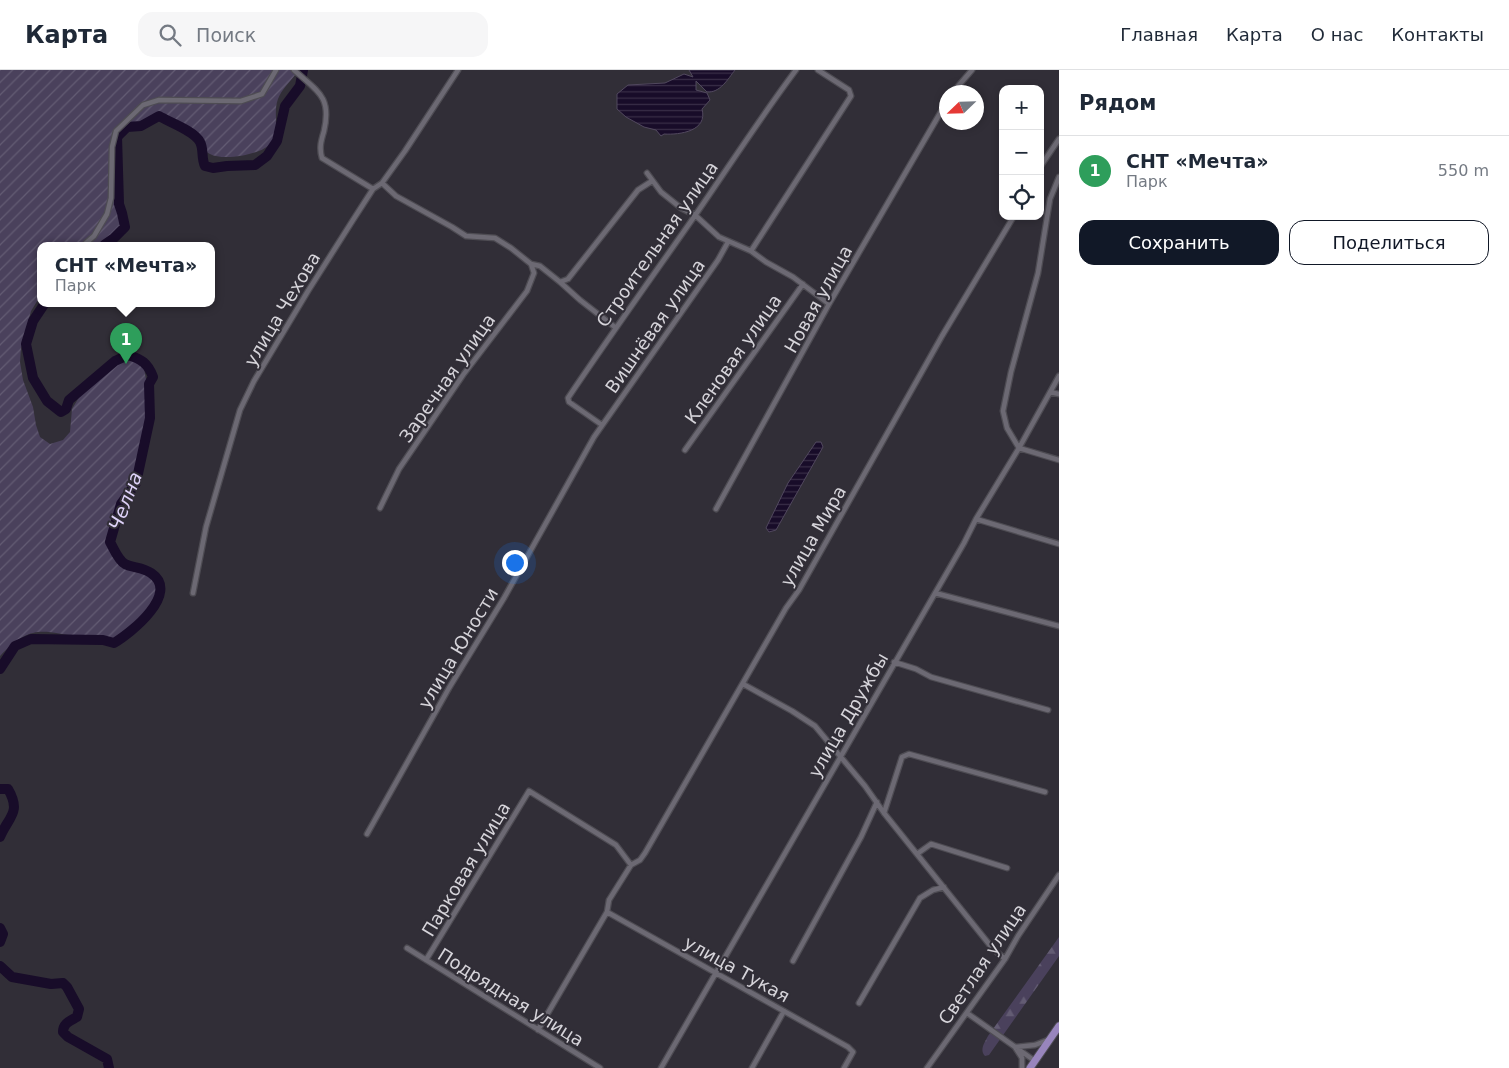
<!DOCTYPE html>
<html lang="ru">
<head>
<meta charset="utf-8">
<style>
  :root { --surface:#fff; --page:#f6f6f7; --text:#1f2937; --muted:#747a83; --line:#e0e1e3; --accent:#111827 }
  body { margin:0; font-family:"DejaVu Sans",sans-serif; background:var(--page); color:var(--text) }
  .controls { position:absolute; right:15px; top:15px; display:grid; overflow:hidden; border-radius:10px; box-shadow:0 2px 8px #0003 }
  .controls button { width:45px; height:45px; display:grid; place-items:center; padding:0; border:0; border-bottom:1px solid var(--line); background:var(--surface); color:var(--text); font:25px sans-serif }
  .compass { position:absolute; left:939px; top:15px; width:45px; height:45px; border-radius:50%; background:var(--surface); box-shadow:0 2px 8px #0003; rotate:247deg }
  .you { position:absolute; left:514px; top:492px; width:18px; height:18px; margin:-12px; border:4px solid #fff; border-radius:50%; background:#1a73e8; box-shadow:0 0 0 8px #1a73e833 }
  .badge { display:grid; place-items:center; width:32px; height:32px; border-radius:50%; background:var(--accent); color:#fff; font-size:16px; font-weight:700 }
  .pin { position:absolute; translate:-50% -41px; filter:drop-shadow(0 1px 2px #0008) }
  .pin::after { content:''; position:absolute; top:26px; width:18px; height:15px; background:inherit; clip-path:polygon(0 0,100% 0,50% 100%) }
  .popup { position:absolute; left:37px; top:172px; width:178px; height:65px; box-sizing:border-box; display:grid; place-content:center; border-radius:10px; background:var(--surface); filter:drop-shadow(0 1px 4px #0005); font-size:16px; white-space:nowrap; color:var(--muted) }
  .popup b { font-size:19px; color:var(--text) }
  .popup::after { content:''; position:absolute; left:50%; top:100%; margin-left:-10px; border:10px solid transparent; border-top-color:var(--surface) }
  .list { margin:0; padding:0; list-style:none }
  h2 { display:flex; justify-content:space-between; align-items:center; height:65px; margin:0; padding:0 20px; font-size:21px }
  h2 small { font-size:16px; font-weight:400; color:var(--muted) }
  .list li { display:grid; grid-template-columns:32px 1fr auto; gap:15px; align-items:center; box-sizing:border-box; height:70px; padding:0 20px; border-top:1px solid var(--line) }
  .list b { display:block; font-size:19px; white-space:nowrap }
  .list p { margin:0; font-size:16px; white-space:nowrap; color:var(--muted) }
  .list em { font-size:16px; font-style:normal; color:var(--muted) }
  .actions { display:flex; gap:10px; padding:15px 20px }
  .actions a { flex:1; padding:11px 0; border:1px solid var(--accent); border-radius:15px; text-align:center; font-size:18px; color:var(--accent) }
  .actions .main { background:var(--accent); color:#fff }
  .icon { flex:none; width:28px; height:28px; fill:none; stroke:currentColor; stroke-width:2; stroke-linecap:round; stroke-linejoin:round }
  .map { position:relative; flex:none; width:1059px; height:998px; overflow:hidden }
  header { display:flex; align-items:center; gap:30px; box-sizing:border-box; height:70px; padding:0 25px; background:var(--surface); border-bottom:1px solid var(--line) }
  header strong { font-size:24px }
  nav { display:flex; gap:28px; margin-inline-start:auto; font-size:18px }
  .search { width:350px; height:45px; background:var(--page); display:flex; align-items:center; gap:12px; box-sizing:border-box; padding:0 18px; border-radius:15px; color:var(--muted); font-size:19px }
  main { display:flex }
  aside { flex:1; background:var(--surface) }
  .map>svg:first-child { display:block }
  .forest { fill:url(#forest-firs) }
  .garden { fill:url(#garden-furrows) }
  .water { fill:url(#water-rules); stroke:#51485e }
  .lines { fill:none; stroke-linecap:round; stroke-linejoin:round }
  .river { stroke:#180c29; stroke-width:10 }
  .minor-casing { stroke:#4e4c53; stroke-width:7 }
  .primary-casing { stroke:#4e4c53; stroke-width:9 }
  .minor { stroke:#6c6973; stroke-width:4.5 }
  .primary { stroke:#9885bd; stroke-width:7 }
  .labels { text-anchor:middle; dominant-baseline:central; stroke-width:4; stroke-linejoin:round; paint-order:stroke }
  .street-label { font-size:18px; fill:#d6d4da; stroke:#312e37 }
  .water-label { font-size:19px; font-style:italic; fill:#ddd1f7; stroke:#312e37 }
</style>
</head>
<body>
<header>
<strong>Карта</strong>
<div class="search"><svg class="icon" aria-label="search" viewBox="0 0 24 24"><circle cx="10" cy="10" r="6"/><path d="M15 15l6 6"/></svg>Поиск</div>
<nav><a>Главная</a><a>Карта</a><a>О нас</a><a>Контакты</a></nav>
</header>
<main>
<div class="map">
<svg width="1059" height="998" viewBox="0 0 1059 998">
  <defs>
    <pattern id="forest-firs" width="22" height="20" patternUnits="userSpaceOnUse" patternTransform="scale(1.25)"><rect width="22" height="20" fill="#4a415c"/><path d="M5 1l3.5 6h-7zM16 11l3.5 6h-7z" fill="#635c73"/></pattern>
    <pattern id="garden-furrows" width="10" height="10" patternUnits="userSpaceOnUse" patternTransform="scale(1.25)"><rect width="10" height="10" fill="#4a415c"/><path d="M-1 1l2-2M0 10L10 0M9 11l2-2" fill="none" stroke="#635c73"/></pattern>
    <pattern id="water-rules" width="6" height="5" patternUnits="userSpaceOnUse" patternTransform="scale(1.25)"><rect width="6" height="5" fill="#180c29"/><path d="M0 2.5h6" fill="none" stroke="#392e47"/></pattern>
  </defs>
  <rect width="100%" height="100%" fill="#312e37"/>
  <!-- forest -->
  <path class="forest" d="M1059,867v19l-70,99 -4,1c-6,-6 0,-14 3,-20z"/>
  <!-- garden -->
  <path class="garden" d="M0,0h295v5c-7,9 -13,14 -17,24 -6,15 4,36 -10,47 -11,9 -45,15 -58,8 -9,-4 -11,-13 -18,-19 -22,-20 -60,-24 -74,7l4,73v13l-3,5 -16,12h-62v50l-10,16 -10,37 -1,14 3,18 10,27 3,18 4,12 10,7 13,-4 7,-8 2,-23 18,-30 6,-6 28,-19h9l9,7c13,44 3,90 -15,131 -6,13 -19,26 -18,41 0,9 11,25 18,29 7,3 15,4 22,7l10,15c-1,6 -2,14 -5,20 -7,11 -28,35 -41,39 -10,-9 -20,-4 -33,-6 -39,-6 -49,-13 -80,19z"/>
  <!-- water -->
  <path class="water" d="M689,0h46c-7,9 -15,23 -28,22l-11,-11v9l11,3 3,7 -8,9c6,22 -22,26 -38,25l-3,2 -5,-6 -12,-3 -18,-10 -9,-8v-15l11,-9 37,-2 19,-9 9,3z
    M816,372h5l2,5 -47,83 -7,2 -3,-4 22,-45z"/>
  <g class="lines">
    <!-- river -->
    <path class="river" d="M104,175l10,-7 11,-11 -3,-14 -3,-9 -2,-67 10,-10 14,-1 18,-10c10,6 36,15 41,26 4,7 1,16 5,24l8,2 14,-2 28,-1 12,-9 10,-15 8,-35 15,-20 3,-16
      M0,599l15,-23 16,-7 72,1 11,3c17,-10 67,-50 37,-70 -8,-6 -18,-5 -26,-9 -7,-4 -11,-15 -15,-22l11,-38 15,-21 14,-65 -1,-34 4,-7c-5,-14 -12,-18 -25,-22l-13,6 -46,39 -3,9 -5,3 -14,-11 -14,-23 -7,-34 7,-23 12,-18
      M0,719h8c14,24 0,28 -8,48
      M0,858l3,6 -3,8
      M0,896l12,11 39,7 12,-1 4,4 12,22 -2,8c-7,4 -14,6 -14,15l5,5 39,22 2,9"/>
    <!-- minor casing -->
    <g class="minor-casing">
      <path id="minor" d="M294,0c23,21 38,26 30,61 -3,10 -5,17 -2,27l51,31
        M953,22l19,-22
        M1040,97l19,-28
        M647,103l14,19 20,16 14,7 24,22 32,14 15,11 27,15 36,27
        M1059,107l-9,22 -12,74 -27,99 -8,39 4,17 12,20 40,12
        M86,173l8,-7 13,-22 4,-16 1,-51 4,-16 27,-26 16,-5 82,1 21,-7 14,-24
        M751,181l100,-155 -2,-6 -31,-20
        M531,194l9,2 20,16 8,-3 70,-89 14,-9
        M560,212l20,18 36,28
        M1050,322l9,2
        M602,355l-33,-23 -1,-4c41,-61 84,-121 126,-181 34,-49 66,-99 102,-147
        M685,380l118,-166
        M380,438l19,-39 64,-94 64,-84 7,-18 -3,-9 -20,-16 -16,-10 -29,-2 -14,-9 -56,-31 -14,-13
        M716,439l113,-205 117,-201
        M976,449l83,25
        M193,523l13,-66 34,-117 14,-29 54,-90 45,-71 20,-31 9,-6 23,-32 53,-81
        M935,523l124,33
        M894,592l22,7 15,8 117,33
        M743,614l49,27 23,15 50,60 19,27 109,136 12,10
        M884,743l18,-56 7,-3 136,38
        M367,764l82,-146 55,-90 90,-161 124,-177 10,-18
        M917,784l14,-10 76,24
        M607,842l241,135 5,5 -9,16
        M407,878l193,120
        M426,890l103,-169 87,54 15,20
        M793,891l68,-124 16,-35
        M859,933l61,-105 13,-8 11,-3
        M967,943l68,48
        M538,960l69,-118 2,-12 22,-35 9,-5 5,-7 141,-245 13,-18 143,-254 72,-120
        M661,998l303,-525 12,-24 43,-71 40,-72
        M752,998l32,-57
        M927,998l78,-109 13,-23 41,-61
        M1022,998v-10l-7,-11 20,-2 13,-5"/>
    </g>
    <!-- primary casing -->
    <g class="primary-casing">
      <path id="primary" d="M1030,998l29,-42"/>
    </g>
    <!-- minor -->
    <use href="#minor" class="minor"/>
    <!-- primary -->
    <use href="#primary" class="primary"/>
  </g>
  <g class="labels">
    <!-- street labels -->
    <g class="street-label">
      <text transform="translate(657 174) rotate(-55)">Строительная улица</text>
      <text transform="translate(818 229) rotate(-61)">Новая улица</text>
      <text transform="translate(282 239) rotate(-59)">улица Чехова</text>
      <text transform="translate(655 256) rotate(-55)">Вишнёвая улица</text>
      <text transform="translate(733 289) rotate(-55)">Кленовая улица</text>
      <text transform="translate(447 308) rotate(-55)">Заречная улица</text>
      <text transform="translate(813 466) rotate(-60)">улица Мира</text>
      <text transform="translate(458 578) rotate(-59)">улица Юности</text>
      <text transform="translate(848 645) rotate(-60)">улица Дружбы</text>
      <text transform="translate(466 799) rotate(-59)">Парковая улица</text>
      <text transform="translate(982 894) rotate(-56)">Светлая улица</text>
      <text transform="translate(737 899) rotate(29)">улица Тукая</text>
      <text transform="translate(511 927) rotate(32)">Подрядная улица</text>
    </g>
    <!-- water labels -->
    <g class="water-label">
      <text transform="translate(125 431) rotate(-69)">Челна</text>
    </g>
  </g>
</svg>
<div class="controls">
<button>+</button>
<button>−</button>
<button><svg class="icon" aria-label="locate" viewBox="0 0 24 24"><circle cx="12" cy="12" r="6"/><path d="M12 2v4M12 18v4M2 12h4M18 12h4"/></svg></button>
</div>
<svg class="compass" viewBox="-18 -18 36 36"><path d="M0-13l5 13h-10z" fill="#e53935"/><path d="M0 13l5-13h-10z" fill="#747a83"/></svg>
<div class="you"></div>
<div class="pin badge" style="left:126px;top:294px;background:#2e9e5b">1</div>
<div class="popup"><b>СНТ «Мечта»</b>Парк</div>
</div>
<aside>
<h2>Рядом<small></small></h2>
<ul class="list">
<li><span class="badge" style="background:#2e9e5b">1</span><div><b>СНТ «Мечта»</b><p>Парк</p></div><em>550 m</em></li>
</ul>
<div class="actions"><a class="main">Сохранить</a><a>Поделиться</a></div>
</aside>
</main>
</body>
</html>
